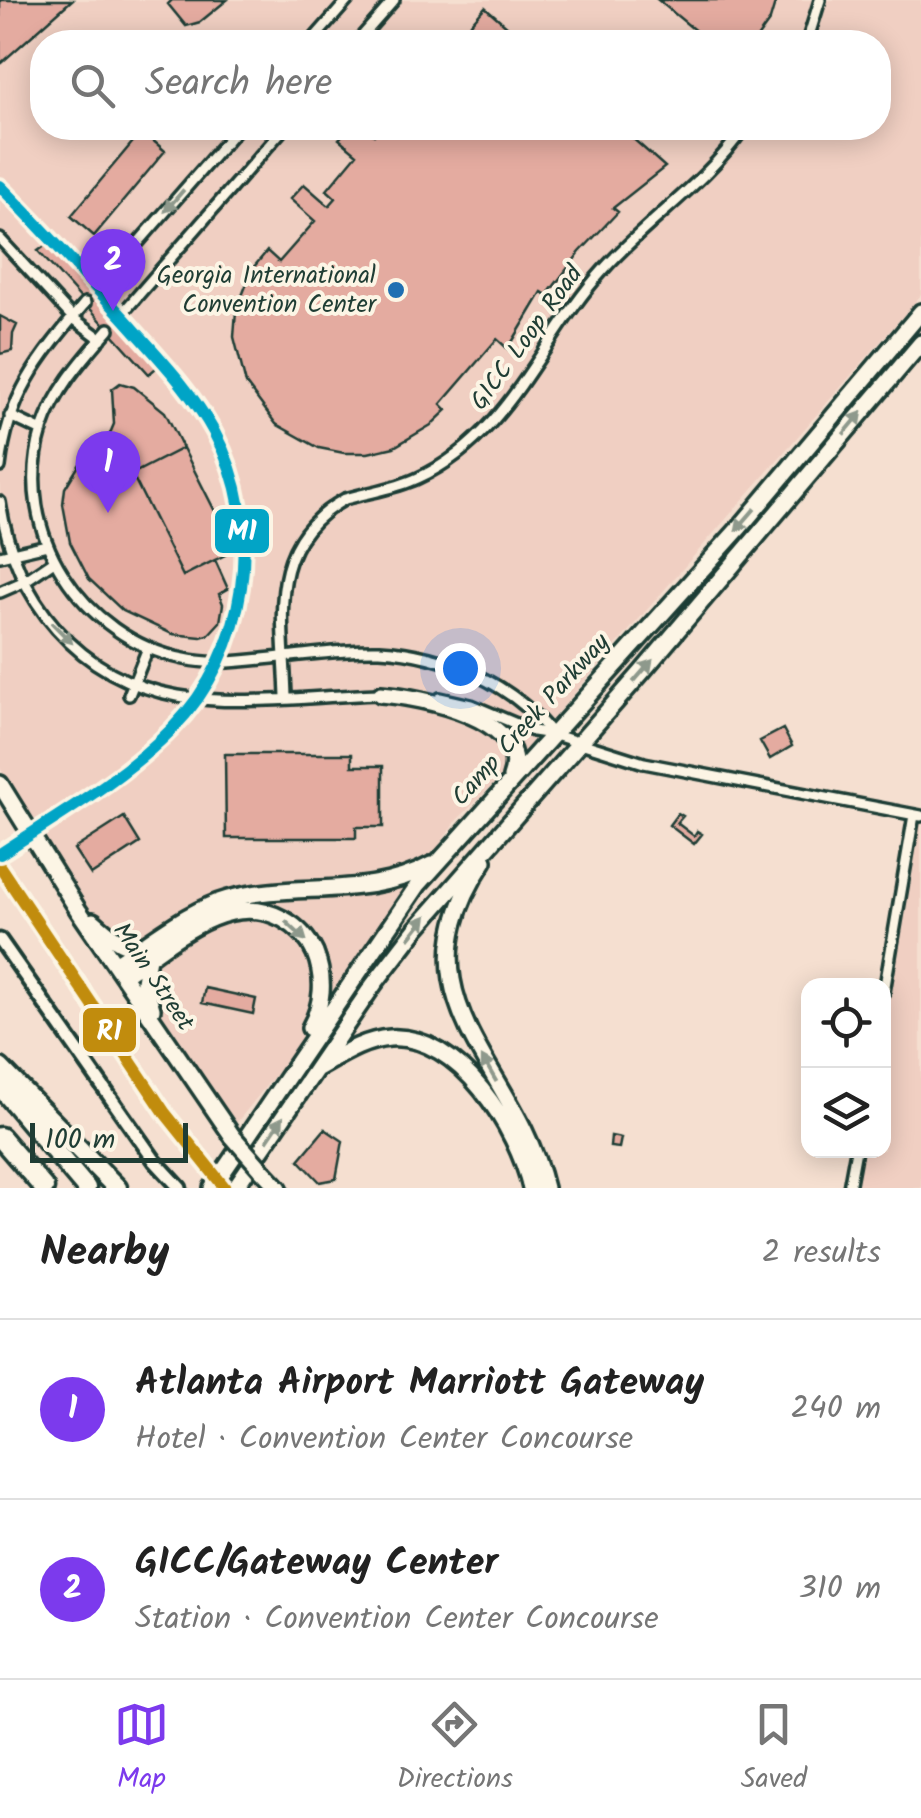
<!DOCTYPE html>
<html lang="en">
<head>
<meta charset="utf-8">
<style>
  :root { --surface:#fff; --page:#f6f6f6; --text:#222; --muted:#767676; --line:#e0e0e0; --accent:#7c3aed }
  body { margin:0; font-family:Kalam,sans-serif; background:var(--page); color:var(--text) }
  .controls { position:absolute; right:30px; bottom:30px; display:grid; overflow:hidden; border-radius:20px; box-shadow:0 5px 25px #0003 }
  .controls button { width:90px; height:90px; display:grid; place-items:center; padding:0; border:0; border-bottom:2px solid var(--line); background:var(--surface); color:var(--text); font:50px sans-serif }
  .scale { position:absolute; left:30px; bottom:25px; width:158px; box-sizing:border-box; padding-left:10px; border:5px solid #1f3d34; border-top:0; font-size:28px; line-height:35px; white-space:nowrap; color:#1f3d34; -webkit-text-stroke:8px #fcf5e5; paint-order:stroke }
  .you { position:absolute; left:460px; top:668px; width:35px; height:35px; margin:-25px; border:8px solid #fff; border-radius:50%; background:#1a73e8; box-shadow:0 0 0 15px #1a73e833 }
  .badge { display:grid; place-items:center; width:65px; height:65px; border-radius:50%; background:var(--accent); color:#fff; font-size:32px; font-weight:700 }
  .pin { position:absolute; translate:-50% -82px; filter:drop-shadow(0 2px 5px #0008) }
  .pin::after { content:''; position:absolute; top:52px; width:35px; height:30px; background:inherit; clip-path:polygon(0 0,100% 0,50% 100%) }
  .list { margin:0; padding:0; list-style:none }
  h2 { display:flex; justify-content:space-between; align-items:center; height:130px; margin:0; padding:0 40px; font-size:42px }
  h2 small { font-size:32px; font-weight:400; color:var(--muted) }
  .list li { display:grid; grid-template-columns:65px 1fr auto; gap:30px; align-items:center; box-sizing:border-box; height:180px; padding:0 40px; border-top:2px solid var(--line) }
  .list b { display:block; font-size:38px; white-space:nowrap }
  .list p { margin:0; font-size:32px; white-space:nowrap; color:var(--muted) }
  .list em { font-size:32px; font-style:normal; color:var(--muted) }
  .icon { flex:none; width:55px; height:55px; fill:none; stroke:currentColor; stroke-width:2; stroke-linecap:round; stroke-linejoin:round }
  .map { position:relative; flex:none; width:921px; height:1188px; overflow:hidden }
  .search { position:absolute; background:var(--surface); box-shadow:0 5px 25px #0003; left:30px; right:30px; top:30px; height:110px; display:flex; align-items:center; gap:25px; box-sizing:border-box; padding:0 35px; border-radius:40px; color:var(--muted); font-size:38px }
  .sheet { height:490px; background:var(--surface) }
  nav { display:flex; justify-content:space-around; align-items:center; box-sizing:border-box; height:140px; border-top:2px solid var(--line); background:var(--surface); font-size:28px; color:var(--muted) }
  nav a { display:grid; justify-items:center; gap:5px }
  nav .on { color:var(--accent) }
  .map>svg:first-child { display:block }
  .built { fill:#f0cfc2; fill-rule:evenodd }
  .building { fill:#e4aba0; stroke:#1f3d34; stroke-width:2.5 }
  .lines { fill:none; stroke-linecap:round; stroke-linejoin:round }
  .minor-casing { stroke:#1f3d34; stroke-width:16 }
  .tertiary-casing { stroke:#1f3d34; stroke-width:19 }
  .primary-casing { stroke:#1f3d34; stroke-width:22 }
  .motorway-casing { stroke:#1f3d34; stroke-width:25 }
  .minor { stroke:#fcf5e5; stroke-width:9 }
  .tertiary { stroke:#fcf5e5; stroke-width:11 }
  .primary { stroke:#fcf5e5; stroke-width:15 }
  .motorway { stroke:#fcf5e5; stroke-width:18 }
  .rail { stroke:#1f3d34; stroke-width:4 }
  .primary-bridge-casing { stroke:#1f3d34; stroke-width:22; stroke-linecap:butt }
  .primary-bridge { stroke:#fcf5e5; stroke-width:15 }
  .rail-1-casing { stroke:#fcf5e5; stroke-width:20 }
  .rail-1 { stroke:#c18c0d; stroke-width:12 }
  .metro-1-casing { stroke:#fcf5e5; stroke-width:20 }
  .metro-1 { stroke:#02a4c6; stroke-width:12 }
  .oneway { fill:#8e998c }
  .poi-dot { fill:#1f6fb2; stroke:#fcf5e5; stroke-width:4 }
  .labels { text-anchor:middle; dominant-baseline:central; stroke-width:8; stroke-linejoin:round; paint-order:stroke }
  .poi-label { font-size:25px; fill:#1f3d34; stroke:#fcf5e5; text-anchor:end }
  .street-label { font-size:25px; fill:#1f3d34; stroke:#fcf5e5 }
  .line-badge { stroke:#fcf5e5; stroke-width:4 }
  .badge-label { font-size:28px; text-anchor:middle; font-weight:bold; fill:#fff }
</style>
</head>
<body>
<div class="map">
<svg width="921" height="1188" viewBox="0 0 921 1188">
  <rect width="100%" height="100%" fill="#f5dfd0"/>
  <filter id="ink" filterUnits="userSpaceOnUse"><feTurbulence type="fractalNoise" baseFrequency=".01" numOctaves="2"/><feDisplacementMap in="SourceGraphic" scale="20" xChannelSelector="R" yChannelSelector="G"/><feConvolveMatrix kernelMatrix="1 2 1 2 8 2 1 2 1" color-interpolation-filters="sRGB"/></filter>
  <g filter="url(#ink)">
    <!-- built -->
    <path class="built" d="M0,0h921v295l-417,479 -47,46 -178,250 -45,56 -166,-248 -68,-110zM42,42h836v86h-836z
      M910,817l11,2v369h-75l6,-37 32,-1v-164z"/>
    <!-- building -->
    <path class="building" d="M0,0h72l-72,64z
      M172,0h55l-27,22 -14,4 -18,-22z
      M658,0h118l-6,20 -16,22h-45z
      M485,7l40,35h-71z
      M432,32l12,10h-21z
      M349,128h17l8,7 7,-7h240l44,39 -52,41 5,4 -38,40 -33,43 -5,-3 -34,57 -11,-10 -56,65 6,6 -16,15 -37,22 -26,6h-24l-25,-5 -43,-24 -30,-40 -12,-47 2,-26 17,-43 14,-17 12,11 36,-41 -25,-22 14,-15 25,22 7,-8 -9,-8 30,-36 -18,-15z
      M142,131l23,20 -71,85 -23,-20z
      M52,241l110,122 -13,11 -111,-123z
      M0,316l17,9 -4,9 -1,17 -12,3z
      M120,383l14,4 31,25 18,36 -51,26 51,102 32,-16 13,29 -9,5 4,10 -3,18 -12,13 -7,2 -29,-3 -49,-23 -34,-32 -19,-37 -7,-38 2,-16 16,-26 25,-19 8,-19 -2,-35z
      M183,448l43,85 -6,3 7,14 -4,2 2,3 -42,21 -51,-102z
      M783,729l9,17 -22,13 -10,-18z
      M225,754h127v12h31v61h-27v11h-130z
      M678,813l5,3 -6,7 17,13 3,-5 5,3 -8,10 -25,-19z
      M124,817l16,26 -49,32 -17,-26z
      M205,988l51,11 -3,15 -51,-11z
      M325,1129l18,12 -7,38 -16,3 -21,-22z
      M611,1136l10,2 -2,10 -9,-1z"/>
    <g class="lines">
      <!-- minor casing -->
      <g class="minor-casing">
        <path id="minor" d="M311,42l37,-42
          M357,42l37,-42
          M807,42l13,-42
          M0,239l73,79 28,21
          M97,290l141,-162
          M120,316l164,-188
          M109,329c-27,31 -54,61 -67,101 -31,101 40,208 142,229 32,7 66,1 98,-2 32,-3 65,-8 98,-7 64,4 132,33 172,84
          M10,416l32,15
          M0,467c8,-73 40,-110 85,-164
          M0,502c15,98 77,176 178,194 65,11 141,-1 206,-2
          M0,556l47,-11
          M0,592l23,-10 31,-21
          M129,695l19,-47
          M286,697c-2,-78 -22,-153 59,-198 24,-7 50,-10 73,-21 92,-42 123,-140 186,-209 45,-50 101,-85 140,-141
          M440,698l31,7 62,26 19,3 92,29 277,53
          M884,992l30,-177
          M849,1188l7,-38"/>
      </g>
      <!-- tertiary casing -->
      <g class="tertiary-casing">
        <path id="tertiary" d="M0,940l155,221 25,27"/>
      </g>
      <!-- primary casing -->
      <g class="primary-casing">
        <path id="primary" d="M381,694c39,3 152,24 130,83
          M0,784l78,126 155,227
          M484,861c-93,139 32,202 61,327
          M93,921c18,15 29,29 53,23
          M148,958l-4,23 8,28
          M115,964c35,-21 73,-54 113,-65 67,-18 140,1 203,-34
          M123,975c44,-29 104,-87 160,-56 15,8 25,19 32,34 10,25 8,52 -5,75
          M318,1068c23,-13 45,-28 72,-30 69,-5 128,92 141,150
          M261,1169l18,19
          M212,1188l206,-303 322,-358 181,-215
          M235,1188l139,-204 43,-56 224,-255 280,-330"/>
      </g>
      <!-- motorway casing -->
      <g class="motorway-casing">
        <path id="motorway" d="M0,1068l117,120
          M0,1086l86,102
          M0,1137l44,51"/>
      </g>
      <!-- minor -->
      <use href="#minor" class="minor"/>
      <!-- tertiary -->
      <use href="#tertiary" class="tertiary"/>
      <!-- primary -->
      <use href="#primary" class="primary"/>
      <!-- motorway -->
      <use href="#motorway" class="motorway"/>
      <!-- rail -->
      <path class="rail" d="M0,867l165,246 60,75"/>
      <!-- primary-bridge casing -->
      <g class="primary-bridge-casing">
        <path id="primary-bridge" d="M233,1137l28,32"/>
      </g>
      <!-- primary-bridge -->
      <use href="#primary-bridge" class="primary-bridge"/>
      <!-- rail-1 casing -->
      <g class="rail-1-casing">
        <path id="rail-1" d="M0,867l165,246 60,75"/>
      </g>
      <!-- rail-1 -->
      <use href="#rail-1" class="rail-1"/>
      <!-- metro-1 casing -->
      <g class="metro-1-casing">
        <path id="metro-1" d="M0,186c45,45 87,92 130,139 30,34 62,67 84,107 52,95 34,220 -42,297 -49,50 -114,87 -172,125"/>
      </g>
      <!-- metro-1 -->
      <use href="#metro-1" class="metro-1"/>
    </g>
    <!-- one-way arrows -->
    <defs><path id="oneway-solid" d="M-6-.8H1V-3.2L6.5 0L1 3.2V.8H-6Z" transform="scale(2.5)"/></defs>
    <g class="oneway">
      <use href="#oneway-solid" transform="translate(174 201) rotate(131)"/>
      <use href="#oneway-solid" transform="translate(853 423) rotate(-50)"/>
      <use href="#oneway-solid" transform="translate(745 520) rotate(131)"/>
      <use href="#oneway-solid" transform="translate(62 633) rotate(45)"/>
      <use href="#oneway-solid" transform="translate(643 671) rotate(-49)"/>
      <use href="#oneway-solid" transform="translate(418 927) rotate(-51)"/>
      <use href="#oneway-solid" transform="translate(296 931) rotate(43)"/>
      <use href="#oneway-solid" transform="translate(489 1069) rotate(-120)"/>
      <use href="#oneway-solid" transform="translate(275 1129) rotate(-56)"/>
    </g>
  </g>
  <!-- markers -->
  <circle class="poi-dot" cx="396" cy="290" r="10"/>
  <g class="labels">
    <!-- poi labels -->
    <g class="poi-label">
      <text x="376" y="276">Georgia International<tspan x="376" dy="29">Convention Center</tspan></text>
    </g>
    <!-- street labels -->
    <g class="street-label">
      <text transform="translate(527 338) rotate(-54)">GICC Loop Road</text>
      <text transform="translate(531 720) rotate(-48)">Camp Creek Parkway</text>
      <text transform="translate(153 977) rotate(56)">Main Street</text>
    </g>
  </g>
  <g class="line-badge">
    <rect x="213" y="507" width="58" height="48" rx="10" fill="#02a4c6"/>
    <rect x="81" y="1006" width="57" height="48" rx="10" fill="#c18c0d"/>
  </g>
  <g class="badge-label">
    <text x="242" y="540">M1</text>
    <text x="109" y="1040">R1</text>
  </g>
</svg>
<div class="controls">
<button><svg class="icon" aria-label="locate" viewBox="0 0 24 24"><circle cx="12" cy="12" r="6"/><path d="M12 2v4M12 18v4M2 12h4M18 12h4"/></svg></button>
<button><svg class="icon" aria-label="layers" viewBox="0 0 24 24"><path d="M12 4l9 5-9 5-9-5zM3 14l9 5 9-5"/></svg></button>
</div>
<div class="scale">100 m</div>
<div class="you"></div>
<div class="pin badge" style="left:108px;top:513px">1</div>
<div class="pin badge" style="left:113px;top:311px">2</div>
<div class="search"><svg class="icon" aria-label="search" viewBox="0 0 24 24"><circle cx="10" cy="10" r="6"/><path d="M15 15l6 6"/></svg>Search here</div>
</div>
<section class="sheet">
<h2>Nearby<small>2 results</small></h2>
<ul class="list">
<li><span class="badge">1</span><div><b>Atlanta Airport Marriott Gateway</b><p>Hotel · Convention Center Concourse</p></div><em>240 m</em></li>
<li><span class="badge">2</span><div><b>GICC/Gateway Center</b><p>Station · Convention Center Concourse</p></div><em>310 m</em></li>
</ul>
</section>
<nav>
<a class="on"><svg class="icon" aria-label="map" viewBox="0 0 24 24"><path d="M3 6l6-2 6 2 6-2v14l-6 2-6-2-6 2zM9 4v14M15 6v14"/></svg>Map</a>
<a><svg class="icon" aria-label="directions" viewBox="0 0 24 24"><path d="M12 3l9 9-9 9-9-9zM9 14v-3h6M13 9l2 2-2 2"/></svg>Directions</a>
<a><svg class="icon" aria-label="saved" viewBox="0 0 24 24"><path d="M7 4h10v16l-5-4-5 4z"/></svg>Saved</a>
</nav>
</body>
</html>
